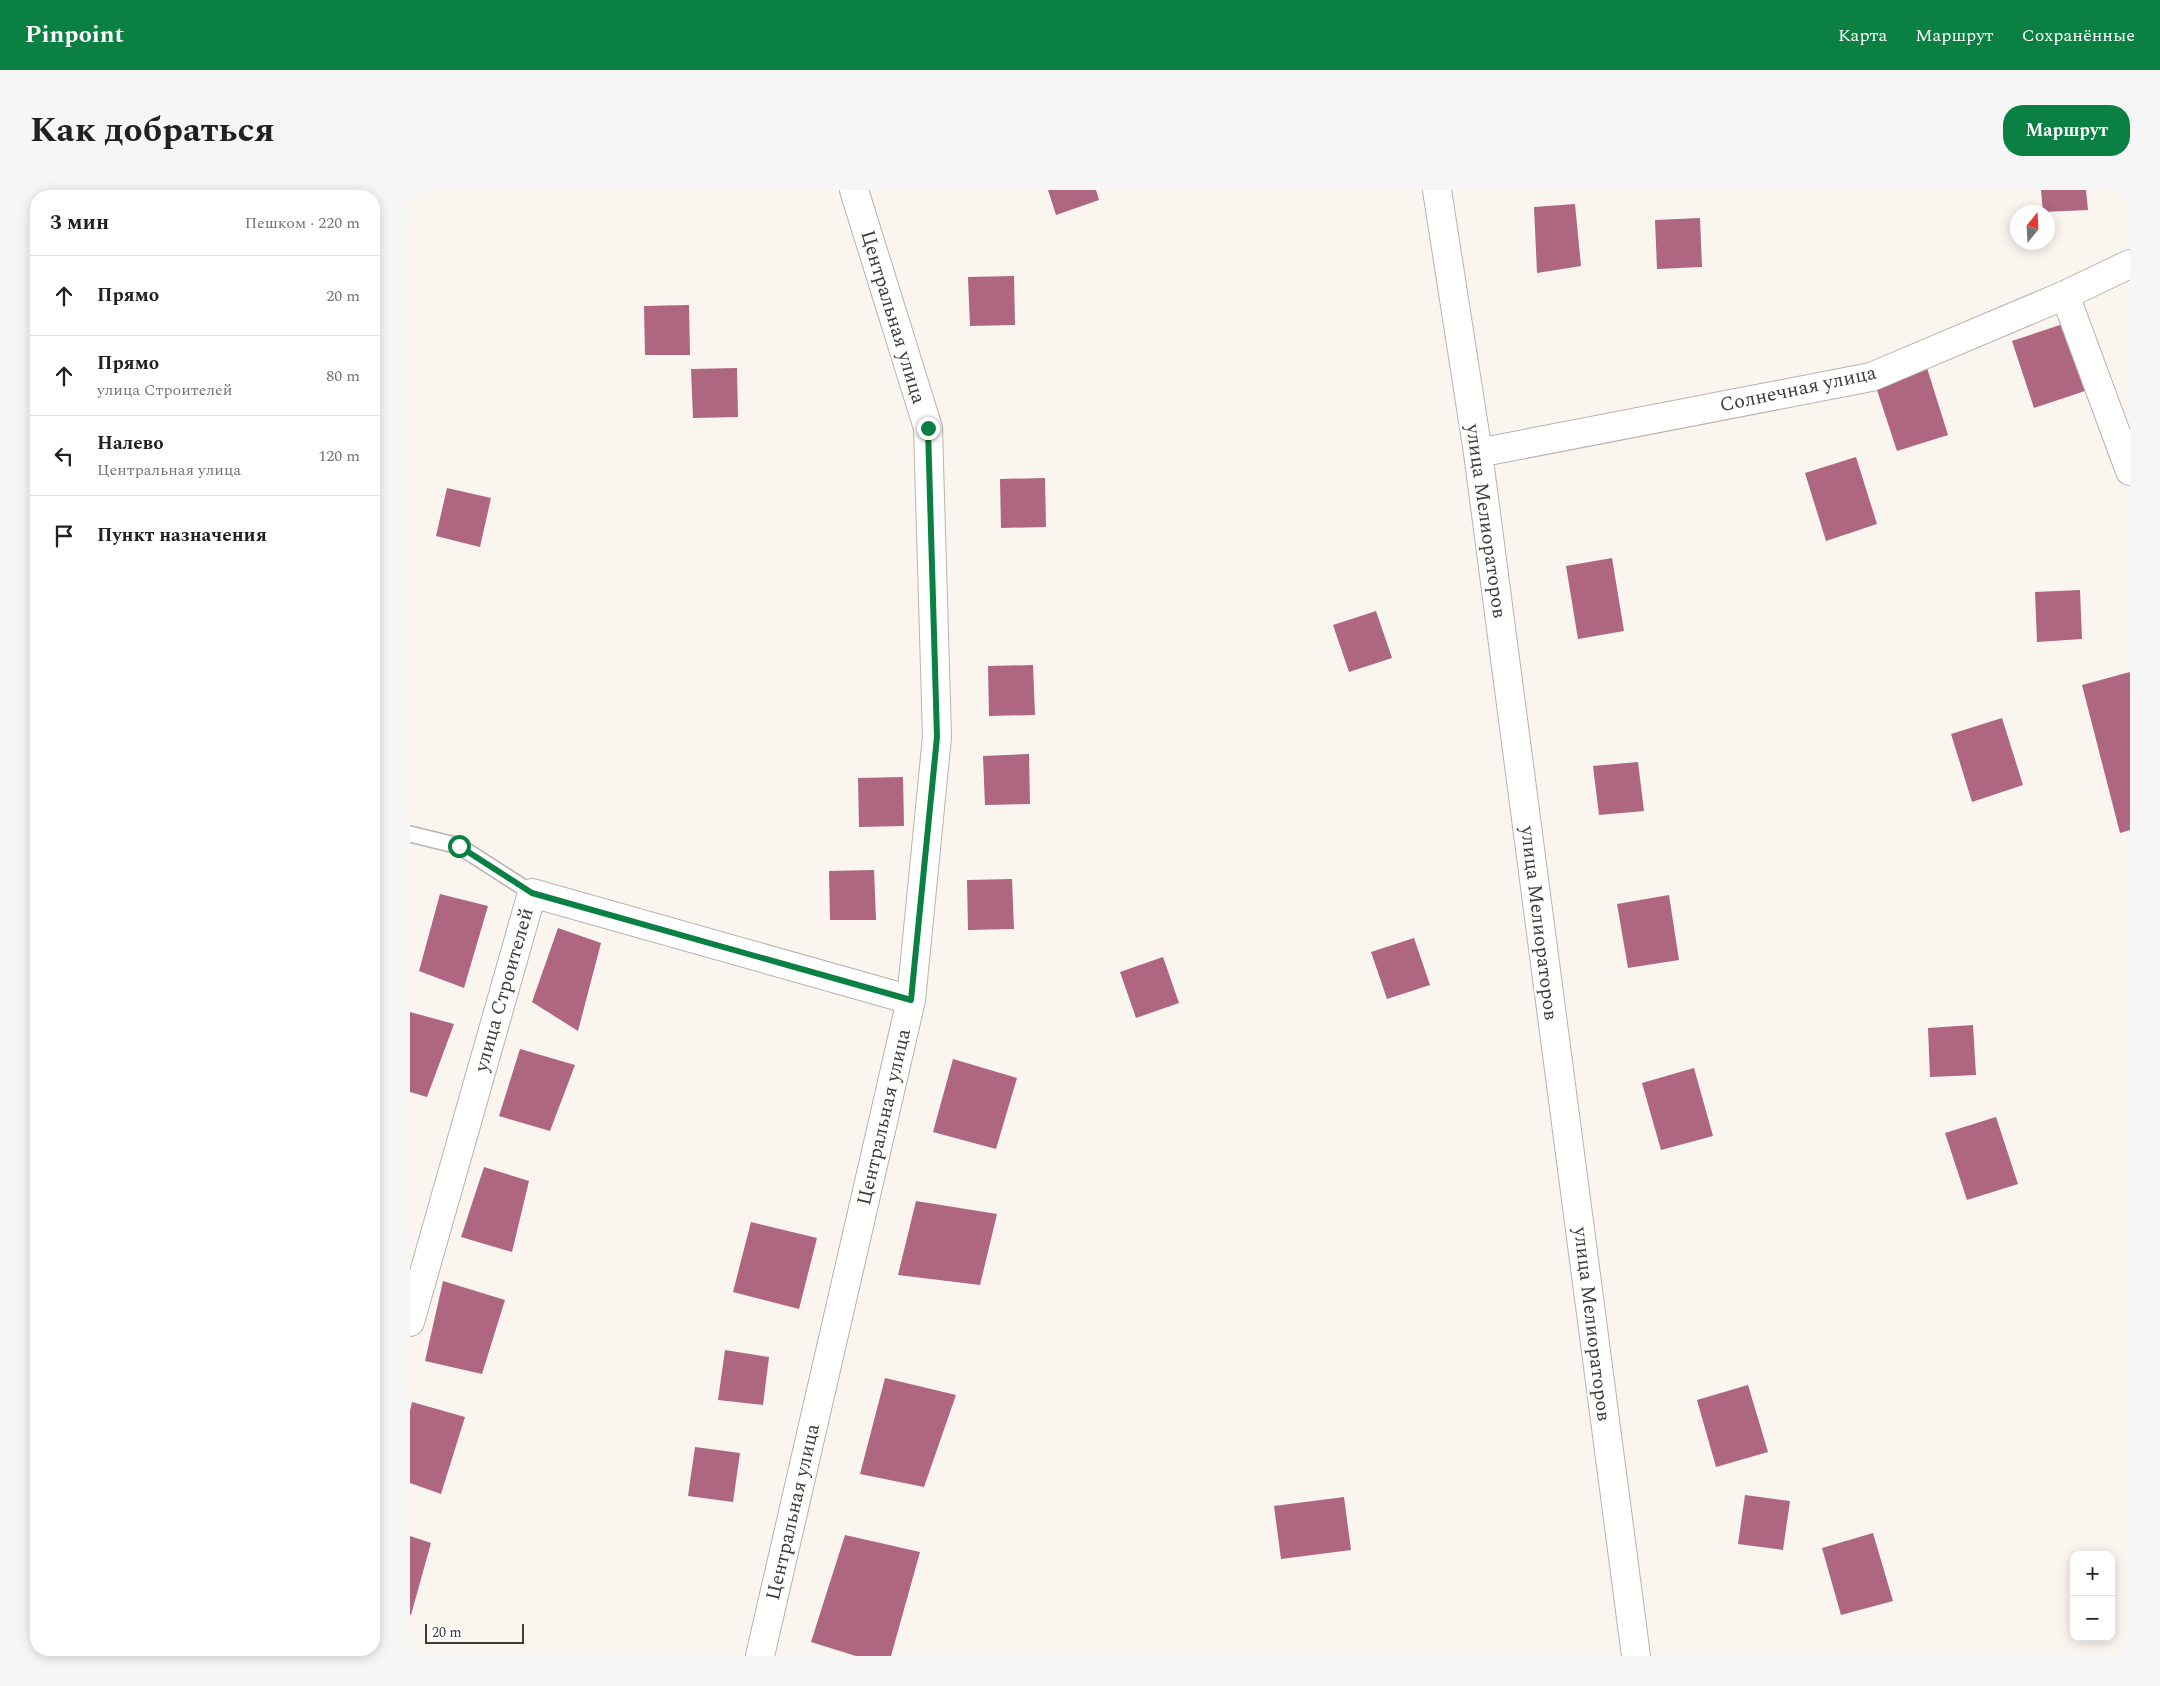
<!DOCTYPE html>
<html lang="ru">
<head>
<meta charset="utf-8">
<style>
  :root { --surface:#fff; --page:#f6f6f6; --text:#202124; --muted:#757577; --line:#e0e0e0; --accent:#0b8043 }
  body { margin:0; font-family:Spectral,serif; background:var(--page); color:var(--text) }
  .controls { position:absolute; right:15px; bottom:15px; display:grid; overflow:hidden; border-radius:10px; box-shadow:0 2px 12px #0003 }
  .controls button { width:45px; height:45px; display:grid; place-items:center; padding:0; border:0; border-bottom:1px solid var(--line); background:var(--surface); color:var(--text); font:25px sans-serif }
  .compass { position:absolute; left:1600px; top:15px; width:45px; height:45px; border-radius:50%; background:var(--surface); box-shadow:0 2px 12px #0003; rotate:18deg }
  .scale { position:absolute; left:15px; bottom:12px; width:99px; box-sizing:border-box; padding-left:5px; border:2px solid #3e3c39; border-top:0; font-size:14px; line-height:18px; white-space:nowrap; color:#3e3c39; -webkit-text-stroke:4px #fff; paint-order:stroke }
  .stop { position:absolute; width:15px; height:15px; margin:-11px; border:4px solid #0b8043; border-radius:50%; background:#fff }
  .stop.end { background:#0b8043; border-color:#fff; box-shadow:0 1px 5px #0008 }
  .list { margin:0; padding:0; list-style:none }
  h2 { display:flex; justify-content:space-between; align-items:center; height:65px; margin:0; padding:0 20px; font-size:21px }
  h2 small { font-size:16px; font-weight:400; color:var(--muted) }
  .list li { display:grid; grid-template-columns:32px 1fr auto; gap:15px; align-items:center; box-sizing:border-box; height:80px; padding:0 20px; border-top:1px solid var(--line) }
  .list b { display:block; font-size:19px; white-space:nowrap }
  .list p { margin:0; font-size:16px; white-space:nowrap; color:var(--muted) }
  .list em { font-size:16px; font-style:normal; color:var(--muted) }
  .icon { flex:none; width:28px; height:28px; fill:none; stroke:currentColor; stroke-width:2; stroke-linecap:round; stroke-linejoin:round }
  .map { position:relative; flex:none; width:1720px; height:1466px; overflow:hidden; border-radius:20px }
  header { display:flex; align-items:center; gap:30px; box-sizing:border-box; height:70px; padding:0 25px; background:var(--accent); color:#fff }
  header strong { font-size:24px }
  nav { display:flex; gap:28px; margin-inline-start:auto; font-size:18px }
  .intro { display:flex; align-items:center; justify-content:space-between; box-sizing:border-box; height:120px; padding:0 30px }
  h1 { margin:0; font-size:35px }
  .button { padding:12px 22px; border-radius:20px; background:var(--accent); color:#fff; font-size:18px; font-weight:700 }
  main { display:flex; gap:30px; padding:0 30px }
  aside { flex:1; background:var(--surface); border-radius:20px; box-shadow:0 2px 12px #0003 }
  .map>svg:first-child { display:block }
  .building { fill:#af6680 }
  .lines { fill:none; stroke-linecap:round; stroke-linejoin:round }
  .lane-casing { stroke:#b8b3ad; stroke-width:18 }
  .street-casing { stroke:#b8b3ad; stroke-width:30 }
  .lane { stroke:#fff; stroke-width:15 }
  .street { stroke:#fff; stroke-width:28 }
  .route { stroke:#0b8043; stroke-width:6 }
  .labels { text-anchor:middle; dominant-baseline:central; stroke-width:5; stroke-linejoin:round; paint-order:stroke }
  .street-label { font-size:20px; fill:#3e3c39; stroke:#fff }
</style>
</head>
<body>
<header>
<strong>Pinpoint</strong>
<nav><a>Карта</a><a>Маршрут</a><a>Сохранённые</a></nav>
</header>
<div class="intro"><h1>Как добраться</h1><a class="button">Маршрут</a></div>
<main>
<aside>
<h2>3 мин<small>Пешком · 220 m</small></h2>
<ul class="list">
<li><svg class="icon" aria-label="ahead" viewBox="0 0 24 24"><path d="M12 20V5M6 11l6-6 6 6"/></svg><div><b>Прямо</b></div><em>20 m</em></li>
<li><svg class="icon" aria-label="ahead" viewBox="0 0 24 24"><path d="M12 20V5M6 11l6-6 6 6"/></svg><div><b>Прямо</b><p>улица Строителей</p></div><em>80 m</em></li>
<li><svg class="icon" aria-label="left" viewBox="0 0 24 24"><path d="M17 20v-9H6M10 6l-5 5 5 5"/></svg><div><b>Налево</b><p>Центральная улица</p></div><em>120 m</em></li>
<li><svg class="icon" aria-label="arrive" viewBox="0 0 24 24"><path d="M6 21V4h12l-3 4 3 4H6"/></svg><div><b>Пункт назначения</b></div></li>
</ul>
</aside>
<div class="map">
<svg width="1720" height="1466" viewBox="0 0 1720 1466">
  <rect width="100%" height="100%" fill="#faf5ef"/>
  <!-- building -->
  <path class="building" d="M638,0h48l3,10 -43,15z
    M1631,0h45l2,20 -45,2z
    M1165,14l6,62 -44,7 -3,-66z
    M1290,28l2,49 -45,2 -2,-49z
    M604,86l1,49 -45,1 -2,-49z
    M279,115l1,50h-45l-1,-49z
    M1653,134l22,67 -51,17 -22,-67z
    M327,178l1,49 -45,1 -2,-49z
    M1517,178l21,67 -51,16 -22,-67z
    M1446,267l21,67 -51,17 -21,-68z
    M635,288l1,49 -45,1 -1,-49z
    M37,298l44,10 -11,49 -44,-11z
    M1202,368l12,73 -46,8 -12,-73z
    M1670,400l2,49 -45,3 -2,-50z
    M966,421l16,47 -43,14 -16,-47z
    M623,475l2,50 -46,1 -1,-50z
    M1720,482v158l-10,3 -38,-148z
    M1592,528l21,67 -51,17 -21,-68z
    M619,564l1,50 -45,1 -2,-49z
    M1228,572l6,49 -45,4 -6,-49z
    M493,587l1,49 -45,1 -1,-49z
    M464,680l2,50h-46l-1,-49z
    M602,689l2,50 -46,1 -1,-50z
    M30,704l48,12 -24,82 -45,-17z
    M1259,705l10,65 -51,8 -11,-64z
    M148,738l43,15 -23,88 -46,-29z
    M1004,748l16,47 -43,14 -16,-47z
    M753,767l16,46 -43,15 -16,-46z
    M0,822l44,12 -27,73 -17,-5z
    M1563,835l3,50 -46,2 -2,-49z
    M110,859l55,16 -25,66 -51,-15z
    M543,869l64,19 -21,71 -63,-17z
    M1284,878l19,68 -52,14 -19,-67z
    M1586,927l22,67 -51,16 -22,-67z
    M74,977l45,14 -17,71 -51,-15z
    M506,1011l81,13 -17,71 -82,-10z
    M341,1032l66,16 -18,71 -66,-17z
    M33,1091l62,19 -23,74 -57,-13z
    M315,1160l44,7 -6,48 -45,-5z
    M475,1188l71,17 -32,92 -64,-13z
    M1338,1195l20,67 -52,15 -19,-67z
    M2,1212l53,15 -24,77 -31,-11v-72z
    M285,1257l45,6 -7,49 -45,-6z
    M1335,1305l45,6 -7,49 -45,-6z
    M934,1307l7,53 -70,9 -7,-53z
    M1463,1343l20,68 -52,14 -19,-67z
    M435,1345l75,17 -29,104h-35l-45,-14z
    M0,1346l21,7 -20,72h-1z"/>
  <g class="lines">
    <!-- lane casing -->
    <g class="lane-casing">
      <path id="lane" d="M0,644l49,12 73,47"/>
    </g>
    <!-- street casing -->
    <g class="street-casing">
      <path id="street" d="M1027,0l41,263 158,1203
        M1655,105l65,176
        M1068,263l393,-76 194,-82 65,-31
        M0,1132l122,-429 379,107
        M350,1466l151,-656 26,-263 -9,-309 -74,-238"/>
    </g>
    <!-- lane -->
    <use href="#lane" class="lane"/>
    <!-- street -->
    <use href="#street" class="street"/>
  </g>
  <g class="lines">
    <!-- route -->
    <path class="route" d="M49,656l73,47 379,107 26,-263 -9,-309"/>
  </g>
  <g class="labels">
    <!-- street labels -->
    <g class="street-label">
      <text transform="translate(483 127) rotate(73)">Центральная улица</text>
      <text transform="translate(1388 199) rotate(-12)">Солнечная улица</text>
      <text transform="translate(1076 331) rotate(82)">улица Мелиораторов</text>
      <text transform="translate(1129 733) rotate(83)">улица Мелиораторов</text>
      <text transform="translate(94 800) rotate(-74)">улица Строителей</text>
      <text transform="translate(474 927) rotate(-77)">Центральная улица</text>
      <text transform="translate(1182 1134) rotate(83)">улица Мелиораторов</text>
      <text transform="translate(383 1322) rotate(-77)">Центральная улица</text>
    </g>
  </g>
</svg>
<div class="controls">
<button>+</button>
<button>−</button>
</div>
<svg class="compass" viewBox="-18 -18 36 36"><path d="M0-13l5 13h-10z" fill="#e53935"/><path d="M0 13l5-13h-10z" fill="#757577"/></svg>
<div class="scale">20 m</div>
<div class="stop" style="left:49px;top:656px"></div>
<div class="stop end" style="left:518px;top:238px"></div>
</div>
</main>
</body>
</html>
